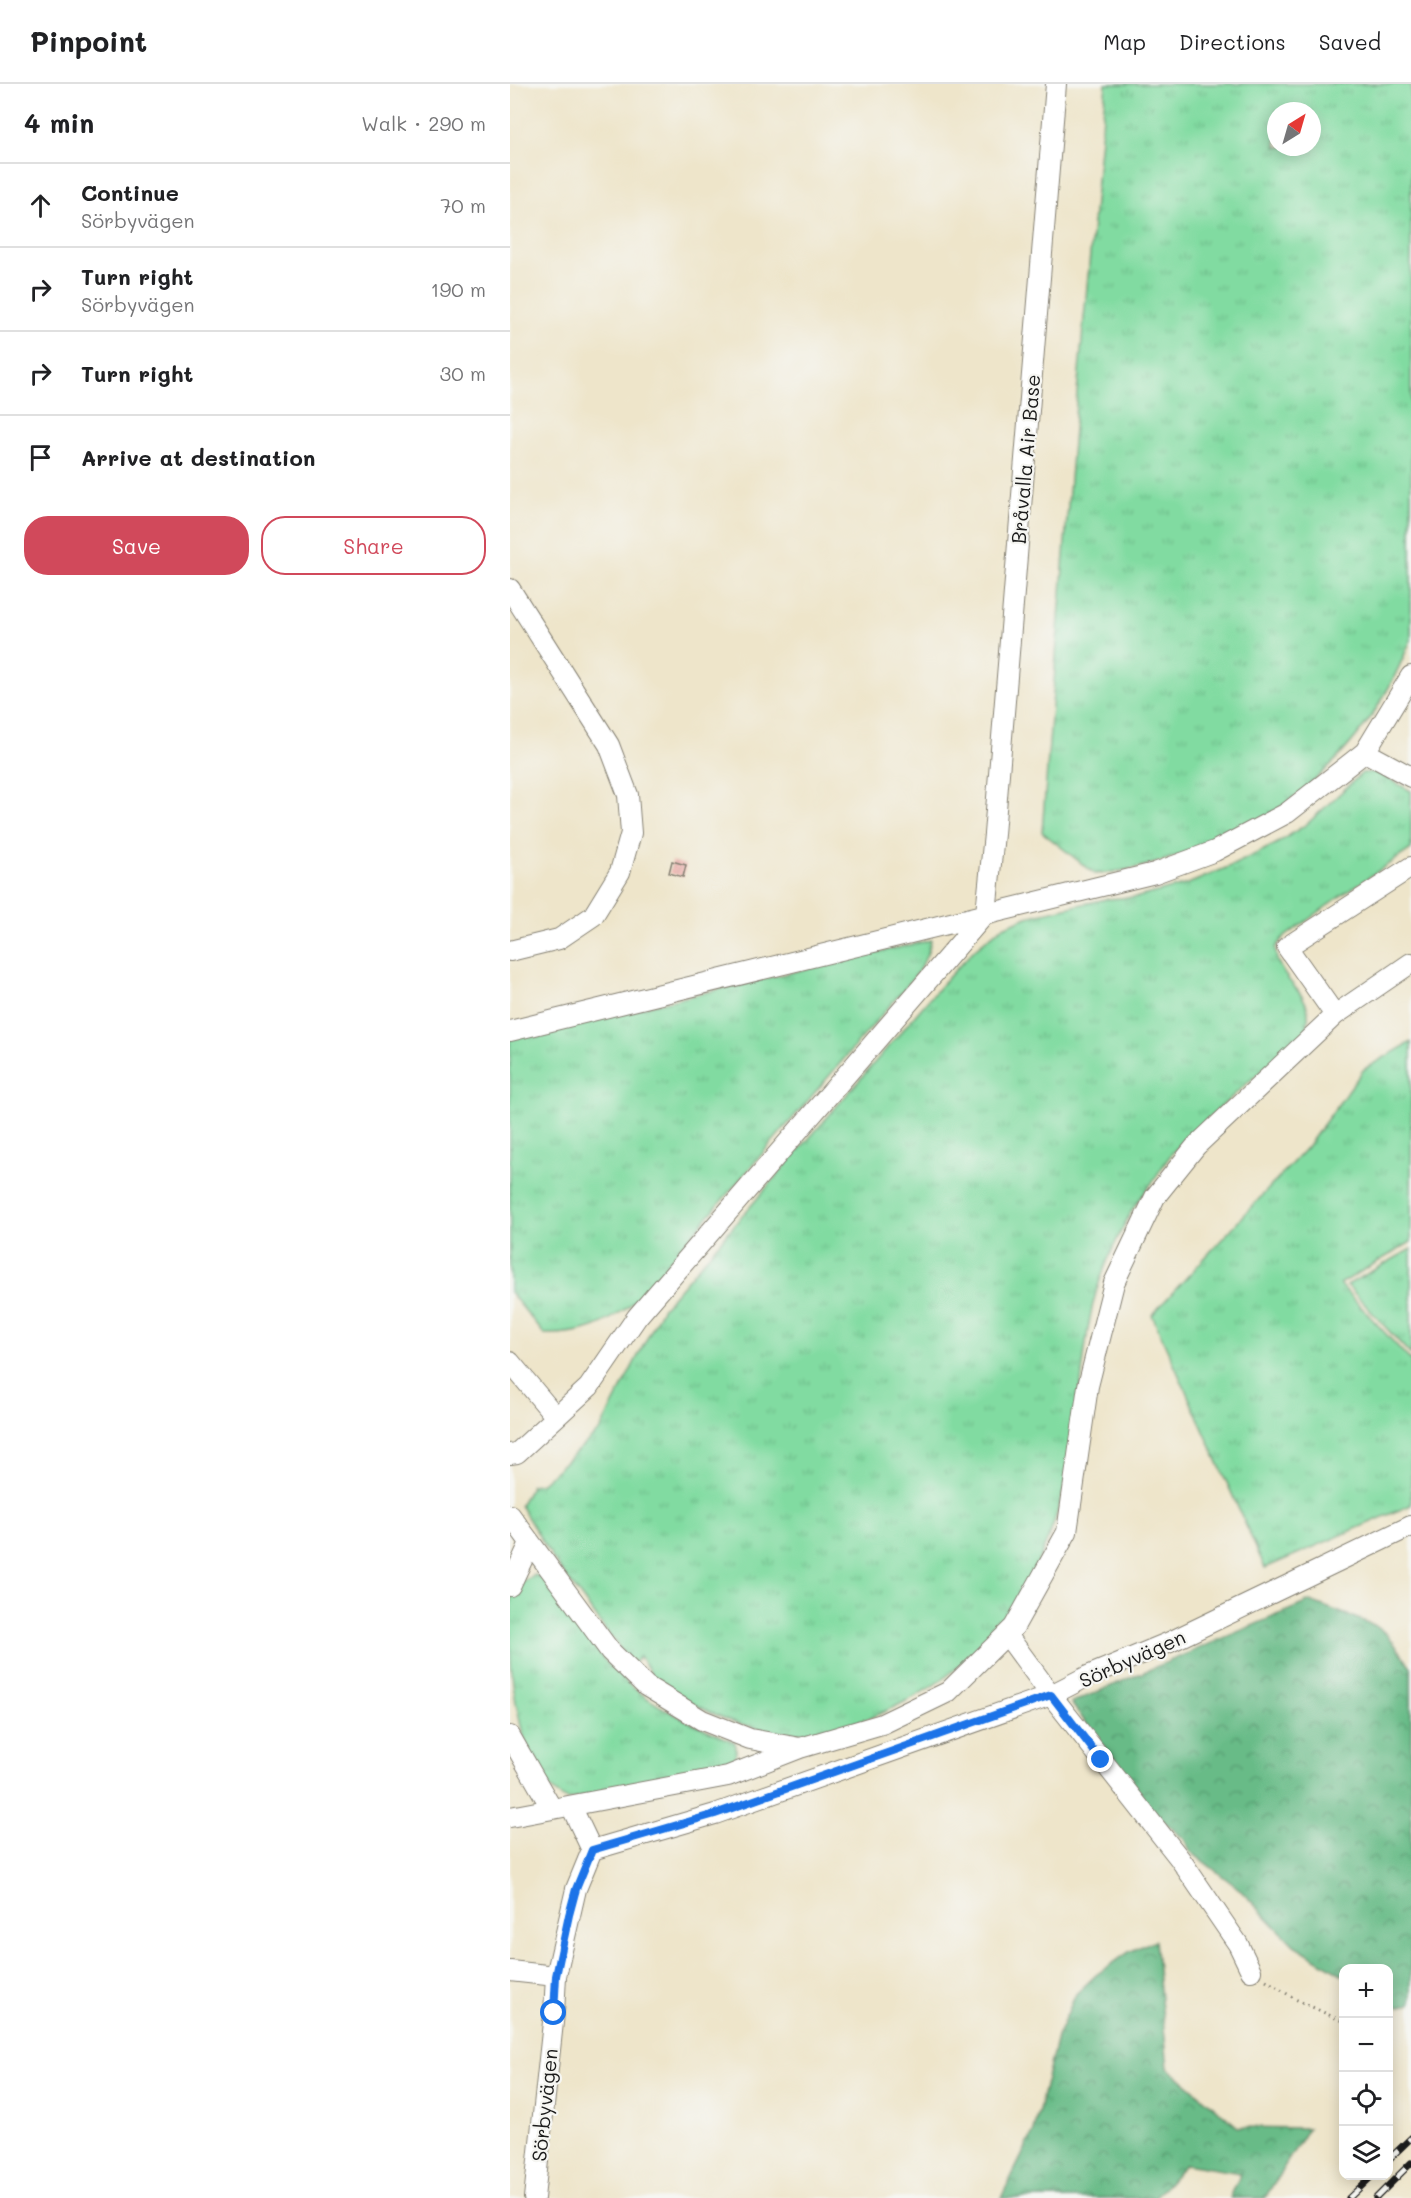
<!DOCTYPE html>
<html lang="en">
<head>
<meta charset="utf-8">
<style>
  :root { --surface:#fff; --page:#f2f2f2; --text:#202124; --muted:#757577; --line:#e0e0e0; --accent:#d1495b }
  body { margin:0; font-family:Mali,sans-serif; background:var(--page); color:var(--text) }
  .controls { position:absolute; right:18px; bottom:18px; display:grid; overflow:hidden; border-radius:12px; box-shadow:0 3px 15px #0003 }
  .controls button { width:54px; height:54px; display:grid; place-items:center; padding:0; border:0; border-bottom:2px solid var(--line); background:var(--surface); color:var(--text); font:30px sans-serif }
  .compass { position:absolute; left:757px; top:18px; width:54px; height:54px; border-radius:50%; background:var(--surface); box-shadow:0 3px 15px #0003; rotate:37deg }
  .stop { position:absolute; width:18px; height:18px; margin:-14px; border:4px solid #1a73e8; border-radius:50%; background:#fff }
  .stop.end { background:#1a73e8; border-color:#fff; box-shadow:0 2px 6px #0008 }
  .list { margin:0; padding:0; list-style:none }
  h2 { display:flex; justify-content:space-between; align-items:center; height:78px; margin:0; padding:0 24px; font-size:26px }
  h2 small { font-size:20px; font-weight:400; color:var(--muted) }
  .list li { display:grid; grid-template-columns:39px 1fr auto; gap:18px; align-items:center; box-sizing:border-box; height:84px; padding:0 24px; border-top:2px solid var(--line) }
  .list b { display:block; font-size:22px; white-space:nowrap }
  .list p { margin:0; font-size:20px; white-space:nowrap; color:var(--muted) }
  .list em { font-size:20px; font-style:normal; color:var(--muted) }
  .actions { display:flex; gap:12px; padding:18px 24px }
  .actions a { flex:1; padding:14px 0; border:2px solid var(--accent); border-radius:24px; text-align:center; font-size:21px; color:var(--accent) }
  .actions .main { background:var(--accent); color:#fff }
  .icon { flex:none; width:33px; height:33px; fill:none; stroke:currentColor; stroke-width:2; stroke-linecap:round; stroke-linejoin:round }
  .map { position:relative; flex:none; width:901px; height:2114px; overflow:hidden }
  header { display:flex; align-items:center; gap:36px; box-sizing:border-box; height:84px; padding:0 30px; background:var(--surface); border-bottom:2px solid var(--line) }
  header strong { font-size:28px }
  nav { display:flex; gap:33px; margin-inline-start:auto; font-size:21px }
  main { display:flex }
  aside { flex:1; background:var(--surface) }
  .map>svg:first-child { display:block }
  .grass { fill:url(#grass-tufts); stroke:#4e7c5e; stroke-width:1.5; fill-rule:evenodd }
  .forest { fill:url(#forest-crowns); stroke:#426c52; stroke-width:1.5 }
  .building { fill:url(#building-hatch) }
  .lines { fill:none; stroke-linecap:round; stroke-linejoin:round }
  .minor-casing { stroke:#858073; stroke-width:22 }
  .path { stroke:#858073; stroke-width:3; stroke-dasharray:1.5 4.5; stroke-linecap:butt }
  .minor { stroke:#fff; stroke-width:20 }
  .rail-casing { stroke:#1c1c1c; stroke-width:7 }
  .rail { stroke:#f6f6f2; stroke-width:4.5; stroke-dasharray:14; stroke-linecap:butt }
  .route { stroke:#1a73e8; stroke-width:8 }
  .labels { text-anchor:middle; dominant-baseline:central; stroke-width:4.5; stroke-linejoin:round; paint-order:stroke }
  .street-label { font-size:20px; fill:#1c1c1c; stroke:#f6f6f2 }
</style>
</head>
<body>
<header>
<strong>Pinpoint</strong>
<nav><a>Map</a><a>Directions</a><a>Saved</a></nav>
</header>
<main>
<aside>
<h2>4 min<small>Walk · 290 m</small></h2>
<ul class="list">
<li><svg class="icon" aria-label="ahead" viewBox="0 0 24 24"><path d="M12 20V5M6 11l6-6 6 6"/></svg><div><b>Continue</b><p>Sörbyvägen</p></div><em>70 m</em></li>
<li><svg class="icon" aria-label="right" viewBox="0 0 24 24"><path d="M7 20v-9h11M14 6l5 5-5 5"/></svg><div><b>Turn right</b><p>Sörbyvägen</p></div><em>190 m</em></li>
<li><svg class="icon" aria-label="right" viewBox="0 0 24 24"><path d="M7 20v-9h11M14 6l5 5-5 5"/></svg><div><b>Turn right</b></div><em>30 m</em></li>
<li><svg class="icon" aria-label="arrive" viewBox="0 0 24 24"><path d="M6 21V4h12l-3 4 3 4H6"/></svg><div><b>Arrive at destination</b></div></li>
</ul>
<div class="actions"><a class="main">Save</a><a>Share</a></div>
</aside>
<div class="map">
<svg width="901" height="2114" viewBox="0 0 901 2114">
  <defs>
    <pattern id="grass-tufts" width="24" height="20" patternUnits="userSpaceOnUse" patternTransform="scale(1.5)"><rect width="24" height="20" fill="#81dba1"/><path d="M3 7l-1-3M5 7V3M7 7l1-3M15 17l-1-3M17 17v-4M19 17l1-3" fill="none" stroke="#6fbb8a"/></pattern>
    <pattern id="forest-crowns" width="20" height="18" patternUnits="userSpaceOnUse" patternTransform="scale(1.5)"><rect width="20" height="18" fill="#68bb87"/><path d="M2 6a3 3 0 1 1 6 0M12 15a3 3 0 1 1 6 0" fill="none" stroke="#55976e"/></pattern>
    <pattern id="building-hatch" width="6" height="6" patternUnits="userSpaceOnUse" patternTransform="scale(1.5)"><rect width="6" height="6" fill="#eba39e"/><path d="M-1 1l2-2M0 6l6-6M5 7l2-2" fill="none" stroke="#c98c88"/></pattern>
  </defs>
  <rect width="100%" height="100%" fill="#f6f6f2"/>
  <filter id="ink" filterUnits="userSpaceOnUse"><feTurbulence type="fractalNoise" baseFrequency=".0167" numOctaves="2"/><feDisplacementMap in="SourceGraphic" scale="12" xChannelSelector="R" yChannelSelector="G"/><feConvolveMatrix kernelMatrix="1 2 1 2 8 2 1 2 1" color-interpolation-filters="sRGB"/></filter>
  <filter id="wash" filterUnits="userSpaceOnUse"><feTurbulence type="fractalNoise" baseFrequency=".008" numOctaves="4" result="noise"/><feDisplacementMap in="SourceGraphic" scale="24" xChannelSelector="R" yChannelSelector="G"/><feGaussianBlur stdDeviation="1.35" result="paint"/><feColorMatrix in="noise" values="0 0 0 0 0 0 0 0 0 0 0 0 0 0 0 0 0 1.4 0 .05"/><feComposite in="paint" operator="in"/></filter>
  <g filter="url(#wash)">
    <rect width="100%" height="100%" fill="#eee5ca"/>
    <!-- grass -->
    <path class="grass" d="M596,0h305v556c-9,20 -18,42 -30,61 -29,49 -83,101 -134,127 -13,7 -28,12 -42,17 -35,15 -71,26 -110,29l-53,-42 34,-428zM766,27h36v36h-36z
      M866,688l35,19v58l-69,46 -60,44 -7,9c1,5 1,10 3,14 12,30 38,31 28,71 -35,28 -68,58 -101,88 -10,11 -22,20 -32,31 -8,10 -15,22 -22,32 -8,11 -17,21 -22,32 -15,28 -29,58 -36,88 -12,51 -12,103 -22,154 -19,99 -66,189 -157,239 -38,20 -78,38 -121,36 -43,-3 -74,-14 -110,-35 -8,-5 -18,-8 -24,-14 -8,-8 -13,-19 -19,-28l-8,9 -77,-103 -35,-57 12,-20 10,-2 58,-53 62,-121 281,-326 32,-34 26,-21 26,-11 43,-10 36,-8 32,-2 50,-13 45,-19 43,-21 31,-20 55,-51z
      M421,856c-4,28 -28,49 -45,70l-250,290c-28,25 -54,35 -92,34l-34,-42v-254z
      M901,958v200l-71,42 71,77v144l-146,63 -113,-253 155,-168 57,-78z
      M901,1165v106l-64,-70z
      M25,1491c3,1 6,2 9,3 14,8 27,39 37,52 9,13 19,25 29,36 33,37 80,57 125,76 3,11 0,16 -7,24l-160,34c-48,-19 -58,-122 -58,-167 0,-14 0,-29 4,-41 4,-8 13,-13 21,-17z"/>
    <!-- forest -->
    <path class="forest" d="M800,1517l64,24 14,10 23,32v337l-14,3 -8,-5 -1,-34h-44l-1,7 -49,-30 -56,-57 -47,-36 -7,-13 -34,-30 -79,-106z
      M645,1856l13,128 70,59 70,1 -43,70h-35l11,-25 -56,-9 -30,34h-154l33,-67 23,-94 19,-43 20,-19 33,-23z"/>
    <g id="blocks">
      <!-- building -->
      <path class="building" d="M162,777l14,4 -3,12 -14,-4z"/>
    </g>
  </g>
  <g filter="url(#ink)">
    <use href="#blocks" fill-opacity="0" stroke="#858073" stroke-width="1.5"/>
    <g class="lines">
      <!-- minor casing -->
      <g class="minor-casing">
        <path id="minor" d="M0,505l99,156 19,50 3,38 -11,39 -27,44 -34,23 -49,12
          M855,668l46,25
          M825,931l-48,-68 124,-80
          M0,947l645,-158 60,-22 72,-38 78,-61 46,-76
          M0,1278l46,55
          M0,1370l7,-1 72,-66 48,-70 349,-404 8,-79 62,-750
          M0,1431l100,136 36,35 56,34 48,19 50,9 82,-24 66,-32 66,-65 53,-95 21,-146 26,-103 41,-86 41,-51 139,-131 76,-52
          M0,1502l20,-43
          M497,1551l44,60 129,164 58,85 13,27
          M0,1652l42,73
          M61,1722l21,44
          M0,1733l218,-41 72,-28
          M0,1887l46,5 -2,37 -20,185
          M46,1892l20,-87 16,-39 123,-36 336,-119 37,-19 82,-34 241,-116"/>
      </g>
      <!-- path -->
      <path class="path" d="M756,1896l29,19 49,23
        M878,1969h1"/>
      <!-- minor -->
      <use href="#minor" class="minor"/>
      <!-- rail casing -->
      <g class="rail-casing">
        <path id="rail" d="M878,2076l23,-22
          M839,2114l23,-22
          M866,2114l35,-35"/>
      </g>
      <!-- rail -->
      <use href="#rail" class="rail"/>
    </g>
  </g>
  <g class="lines" filter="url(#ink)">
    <!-- route -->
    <path class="route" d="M44,1929l2,-37 13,-61 7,-26 16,-39 123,-36 336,-119 50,65"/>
  </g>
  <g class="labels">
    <!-- street labels -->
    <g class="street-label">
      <text transform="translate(515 375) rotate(-85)">Bråvalla Air Base</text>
      <text transform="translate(622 1574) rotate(-24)">Sörbyvägen</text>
      <text transform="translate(34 2021) rotate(-84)">Sörbyvägen</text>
    </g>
  </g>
</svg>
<div class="controls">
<button>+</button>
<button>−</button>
<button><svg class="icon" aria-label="locate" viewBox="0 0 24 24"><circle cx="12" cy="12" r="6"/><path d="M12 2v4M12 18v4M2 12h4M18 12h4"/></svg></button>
<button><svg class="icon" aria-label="layers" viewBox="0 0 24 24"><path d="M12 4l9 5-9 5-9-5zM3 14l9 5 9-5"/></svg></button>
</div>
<svg class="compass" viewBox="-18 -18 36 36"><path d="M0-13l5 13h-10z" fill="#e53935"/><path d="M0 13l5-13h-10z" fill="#757577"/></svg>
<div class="stop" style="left:44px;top:1929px"></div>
<div class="stop end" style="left:591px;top:1676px"></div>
</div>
</main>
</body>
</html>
